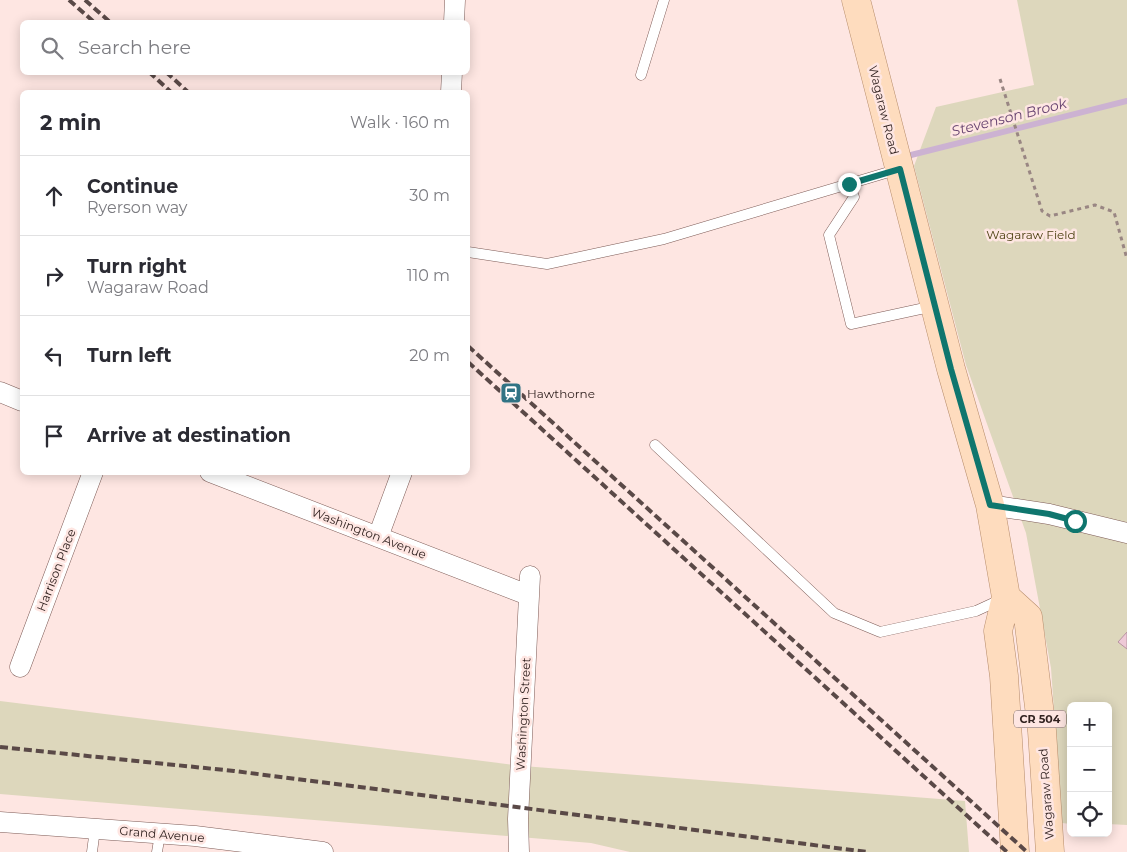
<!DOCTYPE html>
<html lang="en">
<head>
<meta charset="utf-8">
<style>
  :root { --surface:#fff; --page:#f7f7f7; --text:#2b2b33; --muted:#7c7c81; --line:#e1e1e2 }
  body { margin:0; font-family:Montserrat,sans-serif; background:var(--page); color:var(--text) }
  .controls { position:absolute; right:15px; bottom:15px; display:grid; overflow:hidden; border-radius:8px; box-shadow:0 2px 12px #0003 }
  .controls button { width:45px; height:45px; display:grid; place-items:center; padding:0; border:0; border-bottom:1px solid var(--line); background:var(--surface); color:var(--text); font:25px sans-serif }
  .stop { position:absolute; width:15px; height:15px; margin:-11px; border:4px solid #0f766e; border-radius:50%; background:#fff }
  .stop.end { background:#0f766e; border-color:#fff; box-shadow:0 1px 5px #0008 }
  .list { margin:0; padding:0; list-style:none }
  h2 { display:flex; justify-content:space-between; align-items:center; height:65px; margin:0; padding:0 20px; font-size:21px }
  h2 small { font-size:16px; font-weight:400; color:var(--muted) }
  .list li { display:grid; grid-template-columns:32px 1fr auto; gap:15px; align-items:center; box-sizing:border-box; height:80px; padding:0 20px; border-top:1px solid var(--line) }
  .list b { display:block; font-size:19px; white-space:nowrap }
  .list p { margin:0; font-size:16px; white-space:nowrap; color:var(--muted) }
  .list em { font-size:16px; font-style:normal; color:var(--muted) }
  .icon { flex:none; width:28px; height:28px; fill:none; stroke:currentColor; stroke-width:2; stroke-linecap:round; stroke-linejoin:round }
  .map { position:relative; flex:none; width:1127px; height:852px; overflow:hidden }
  .search { position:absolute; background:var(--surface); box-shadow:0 2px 12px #0003; left:20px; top:20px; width:450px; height:55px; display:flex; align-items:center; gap:12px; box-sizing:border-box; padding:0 18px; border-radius:8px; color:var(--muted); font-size:19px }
  .panel { position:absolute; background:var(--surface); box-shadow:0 2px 12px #0003; left:20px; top:90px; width:450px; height:385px; border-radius:8px }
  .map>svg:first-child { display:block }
  .green { fill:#ddd7bc }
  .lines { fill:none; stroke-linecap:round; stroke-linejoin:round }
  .stream { stroke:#ccb2d2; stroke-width:6 }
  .building { fill:#eec9d7; stroke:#b794a1 }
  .service-casing { stroke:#7e5c57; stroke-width:11 }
  .minor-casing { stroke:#7e5c57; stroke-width:21 }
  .primary-casing { stroke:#b68c6b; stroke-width:29 }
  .path { stroke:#998683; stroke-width:3; stroke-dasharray:4 4; stroke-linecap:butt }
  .service { stroke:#fff; stroke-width:10 }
  .minor { stroke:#fff; stroke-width:20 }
  .primary { stroke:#fedcbe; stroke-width:28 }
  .rail { stroke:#5a4947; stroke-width:4; stroke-dasharray:8 4; stroke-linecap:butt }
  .route { stroke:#0f766e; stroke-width:6 }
  .labels { text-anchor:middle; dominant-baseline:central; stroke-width:5; stroke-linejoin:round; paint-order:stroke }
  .shield { fill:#fee6e2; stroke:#6f5e5b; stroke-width:1 }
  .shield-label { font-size:11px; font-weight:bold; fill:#322321 }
  .street-label { font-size:12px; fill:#322321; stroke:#fee6e2 }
  .park-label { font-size:12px; fill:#4d4213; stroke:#fee6e2 }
  .poi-label { font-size:12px; fill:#322321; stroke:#fee6e2; text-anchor:start }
  .water-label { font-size:14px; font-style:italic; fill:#674370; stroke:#fee6e2 }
</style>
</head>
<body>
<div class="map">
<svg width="1127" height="852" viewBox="0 0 1127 852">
  <rect width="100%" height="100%" fill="#fee6e2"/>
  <!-- green -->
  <path class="green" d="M1017,0h110v825l-19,-1v-118h-37v118l-9,-1 -11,-155 -25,-135 -60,-168 -52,-199 22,-59 98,-22z
    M0,701l523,65 442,35 4,51h-339l-39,-9 -591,-49z"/>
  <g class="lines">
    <!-- stream -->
    <path class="stream" d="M903,157l224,-56"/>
  </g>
  <!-- building -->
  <path class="building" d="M1127,632v17l-9,-7z"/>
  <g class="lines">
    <!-- service casing -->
    <g class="service-casing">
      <path id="service" d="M641,75l23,-75
        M849,184l5,13 -25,38 22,89 83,-18
        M468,252l79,12 117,-25 235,-70
        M655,445l179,168 46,19 96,-21 26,-12
        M92,852l3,-23
        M157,852l3,-18"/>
    </g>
    <!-- minor casing -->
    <g class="minor-casing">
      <path id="minor" d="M454,22l1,-22
        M451,92l1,-20
        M0,392l22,9
        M210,472l318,123
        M990,505l59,9 78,19
        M378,537l24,-65
        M20,667l73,-195
        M0,822l195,14 128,16
        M519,852l-1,-33 12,-243"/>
    </g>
    <!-- primary casing -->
    <g class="primary-casing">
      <path id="primary" d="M856,0l95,369 39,136 16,92 -8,34 6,45 11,176
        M1006,597l22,20 14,114 8,121"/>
    </g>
    <!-- path -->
    <path class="path" d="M1000,79l42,132 8,5 45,-11 19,7 13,47"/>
    <!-- service -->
    <use href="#service" class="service"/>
    <!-- minor -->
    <use href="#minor" class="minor"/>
    <!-- primary -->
    <use href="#primary" class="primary"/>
    <!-- rail -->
    <path class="rail" d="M69,0l25,22
      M85,0l25,22
      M149,72l22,20
      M166,72l22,20
      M468,346l559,506
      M468,362l539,490
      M0,747l234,24 634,81"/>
  </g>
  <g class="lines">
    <!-- route -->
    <path class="route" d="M849,184l51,-15 51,200 39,136 59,9 26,7"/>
  </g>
  <!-- icons -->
  <defs>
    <g id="station-square" transform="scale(1.125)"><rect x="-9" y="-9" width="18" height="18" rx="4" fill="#307384" stroke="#fee6e2"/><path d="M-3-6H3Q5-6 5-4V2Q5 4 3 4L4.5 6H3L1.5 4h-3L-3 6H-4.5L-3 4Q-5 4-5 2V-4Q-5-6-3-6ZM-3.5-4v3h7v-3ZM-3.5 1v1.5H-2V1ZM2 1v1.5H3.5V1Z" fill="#fff"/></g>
  </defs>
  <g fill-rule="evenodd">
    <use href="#station-square" x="511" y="393"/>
  </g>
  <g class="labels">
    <!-- shield labels -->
    <rect class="shield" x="1014" y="710.5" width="52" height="17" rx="4"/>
    <g class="shield-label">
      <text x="1040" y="719">CR 504</text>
    </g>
    <!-- street labels -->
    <g class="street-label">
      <text transform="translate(884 110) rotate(76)">Wagaraw Road</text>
      <text transform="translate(369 533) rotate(21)">Washington Avenue</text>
      <text transform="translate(56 570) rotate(-69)">Harrison Place</text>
      <text transform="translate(523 714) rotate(-87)">Washington Street</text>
      <text transform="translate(1046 794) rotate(-94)">Wagaraw Road</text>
      <text transform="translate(162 834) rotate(5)">Grand Avenue</text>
    </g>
    <!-- park labels -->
    <g class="park-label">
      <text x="1031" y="234">Wagaraw Field</text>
    </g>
    <!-- poi labels -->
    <g class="poi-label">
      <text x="527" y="393">Hawthorne</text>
    </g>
    <!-- water labels -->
    <g class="water-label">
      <text transform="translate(1009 117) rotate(-14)">Stevenson Brook</text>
    </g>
  </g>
</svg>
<div class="controls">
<button>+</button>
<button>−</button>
<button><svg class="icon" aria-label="locate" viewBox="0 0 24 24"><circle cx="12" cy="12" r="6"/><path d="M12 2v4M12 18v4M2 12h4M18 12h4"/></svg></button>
</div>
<div class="stop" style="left:1075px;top:521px"></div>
<div class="stop end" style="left:849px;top:184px"></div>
<div class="search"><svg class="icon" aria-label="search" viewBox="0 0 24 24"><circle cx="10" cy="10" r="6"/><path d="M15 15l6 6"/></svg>Search here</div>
<section class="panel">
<h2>2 min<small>Walk · 160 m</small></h2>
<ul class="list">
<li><svg class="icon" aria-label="ahead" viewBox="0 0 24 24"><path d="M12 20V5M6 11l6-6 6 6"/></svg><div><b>Continue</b><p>Ryerson way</p></div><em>30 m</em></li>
<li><svg class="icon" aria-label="right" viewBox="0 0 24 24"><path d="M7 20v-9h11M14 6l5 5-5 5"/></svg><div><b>Turn right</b><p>Wagaraw Road</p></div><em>110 m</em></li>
<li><svg class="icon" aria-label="left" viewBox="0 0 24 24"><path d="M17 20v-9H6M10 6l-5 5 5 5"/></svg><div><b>Turn left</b></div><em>20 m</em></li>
<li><svg class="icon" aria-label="arrive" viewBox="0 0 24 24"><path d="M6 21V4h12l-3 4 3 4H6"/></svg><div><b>Arrive at destination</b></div></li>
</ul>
</section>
</div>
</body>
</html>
